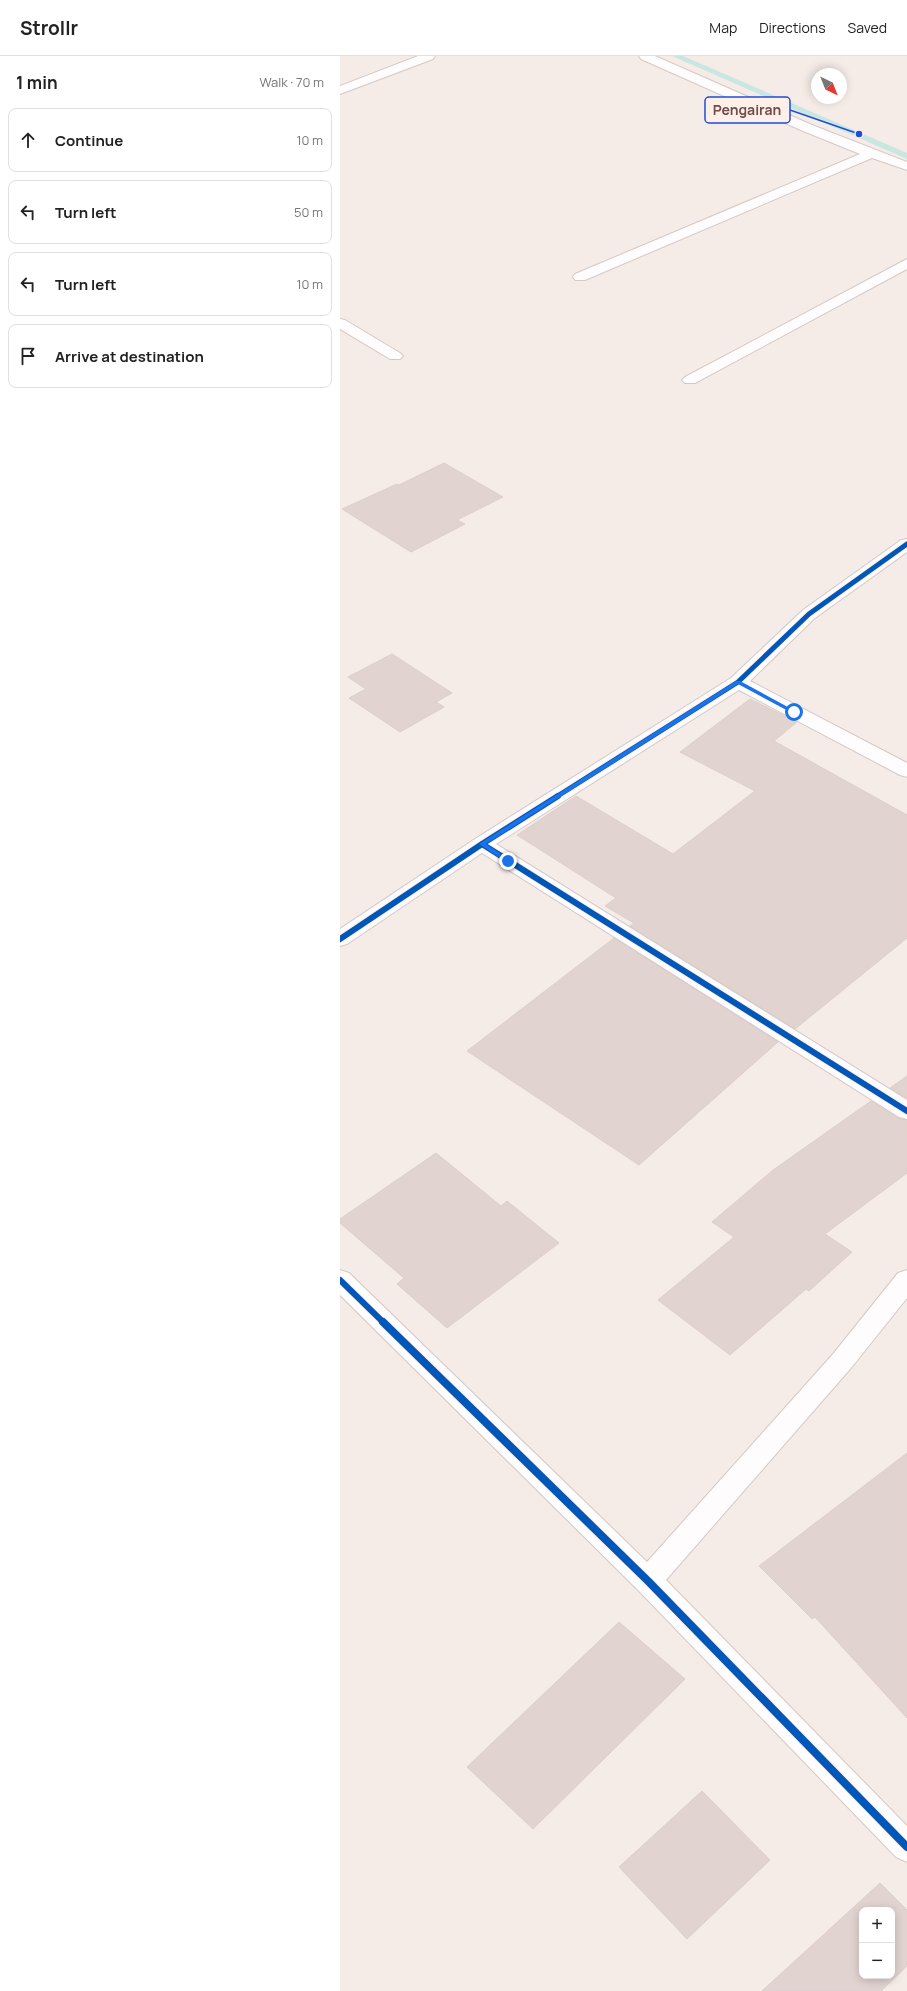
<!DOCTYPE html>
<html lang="en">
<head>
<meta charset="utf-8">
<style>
  :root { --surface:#fff; --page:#f6f6f6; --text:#222; --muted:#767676; --line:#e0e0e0 }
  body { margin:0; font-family:Manrope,sans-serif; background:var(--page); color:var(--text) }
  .controls { position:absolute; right:12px; bottom:12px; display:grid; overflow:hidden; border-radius:8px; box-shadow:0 2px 10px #0003 }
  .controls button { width:36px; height:36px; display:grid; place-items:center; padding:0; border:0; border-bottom:1px solid var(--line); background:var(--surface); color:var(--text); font:20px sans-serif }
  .compass { position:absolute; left:471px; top:12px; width:36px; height:36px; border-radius:50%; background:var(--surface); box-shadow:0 2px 10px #0003; rotate:137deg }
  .stop { position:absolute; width:12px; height:12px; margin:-9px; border:3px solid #1a73e8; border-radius:50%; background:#fff }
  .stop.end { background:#1a73e8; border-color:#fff; box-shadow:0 1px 4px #0008 }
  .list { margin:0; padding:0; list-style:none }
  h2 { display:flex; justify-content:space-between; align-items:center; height:52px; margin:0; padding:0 16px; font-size:17px }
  h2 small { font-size:13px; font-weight:400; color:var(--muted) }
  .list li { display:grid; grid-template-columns:26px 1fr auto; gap:12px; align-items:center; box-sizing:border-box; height:64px; margin:0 8px 8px; padding:0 8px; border:1px solid var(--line); border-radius:8px }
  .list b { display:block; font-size:15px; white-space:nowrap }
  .list em { font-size:13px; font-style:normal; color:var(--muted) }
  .icon { flex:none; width:22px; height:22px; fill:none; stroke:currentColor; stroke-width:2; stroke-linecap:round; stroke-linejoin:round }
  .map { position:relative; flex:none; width:567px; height:1935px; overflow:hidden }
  header { display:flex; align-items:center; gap:24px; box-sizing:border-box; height:56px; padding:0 20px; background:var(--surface); border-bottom:1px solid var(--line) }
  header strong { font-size:19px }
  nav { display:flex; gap:22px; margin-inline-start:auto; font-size:14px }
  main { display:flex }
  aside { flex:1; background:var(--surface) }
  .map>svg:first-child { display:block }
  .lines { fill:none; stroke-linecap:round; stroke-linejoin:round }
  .stream { fill:#cae6e0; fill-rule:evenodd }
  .building { fill:#e1d3d0; stroke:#dececa; fill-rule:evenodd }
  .service-casing { stroke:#d4c8c5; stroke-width:2 }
  .minor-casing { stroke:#d4c8c5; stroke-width:2 }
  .service { fill:#fefcfc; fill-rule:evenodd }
  .minor { fill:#fefcfc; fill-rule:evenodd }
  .cycleway-far2-casing { stroke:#feefe8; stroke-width:7 }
  .cycleway-far1-casing { stroke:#feefe8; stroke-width:8 }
  .cycleway-casing { stroke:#feefe8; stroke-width:10 }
  .cycleway-far2 { stroke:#0057b8; stroke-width:5 }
  .cycleway-far1 { stroke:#0057b8; stroke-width:6 }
  .cycleway { stroke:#0057b8; stroke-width:8 }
  .route { fill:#1a73e8 }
  .leader { fill:none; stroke:#1d4ed8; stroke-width:1.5 }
  .callout-dot { fill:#1d4ed8; stroke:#feefe8; stroke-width:1.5 }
  .callout { fill:#feefe8; stroke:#1d4ed8; stroke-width:1.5 }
  .callout-label { font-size:14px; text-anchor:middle; font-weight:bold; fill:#714d4a }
</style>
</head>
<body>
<header>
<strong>Strollr</strong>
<nav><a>Map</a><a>Directions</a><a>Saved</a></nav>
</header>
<main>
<aside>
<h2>1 min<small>Walk · 70 m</small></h2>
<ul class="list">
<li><svg class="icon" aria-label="ahead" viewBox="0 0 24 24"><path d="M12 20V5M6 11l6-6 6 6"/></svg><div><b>Continue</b></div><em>10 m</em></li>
<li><svg class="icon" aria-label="left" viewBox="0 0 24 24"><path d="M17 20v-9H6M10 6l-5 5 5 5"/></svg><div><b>Turn left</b></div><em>50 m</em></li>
<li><svg class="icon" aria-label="left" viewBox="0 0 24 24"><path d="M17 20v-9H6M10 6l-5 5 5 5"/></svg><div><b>Turn left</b></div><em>10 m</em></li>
<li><svg class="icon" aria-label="arrive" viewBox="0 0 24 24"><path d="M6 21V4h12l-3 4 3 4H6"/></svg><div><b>Arrive at destination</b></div></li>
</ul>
</aside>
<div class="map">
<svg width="567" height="1935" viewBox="0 0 567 1935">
  <rect width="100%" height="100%" fill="#f5ece8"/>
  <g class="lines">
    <!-- stream -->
    <path class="stream" d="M332,0h11l224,97v6z"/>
  </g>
  <!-- building -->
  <path class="building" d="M104,407l59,34 -46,23 8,4 -54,28 -69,-43 55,-25 2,1z
    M52,598l60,39 -16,9 8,5 -44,25 -51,-34 17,-9 -18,-12z
    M410,643l47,23 -23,19 133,74v123l-112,91 -165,-103 4,-3 -29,-17 11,-8 -99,-63 59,-39 97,58 82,-63 -75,-39z
    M274,882l164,104 -139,123 -172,-114z
    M567,1020v22l-17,-10z
    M531,1045l27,17 9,2v53l-82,61 27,18 -43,39 -3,-2 -76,66 -72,-55 76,-63 -22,-15 61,-52z
    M96,1097l65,53 6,-5 52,42 -112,85 -50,-44 7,-6 -64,-55v-4z
    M567,1397v265l-92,-101 -3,2 -53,-53z
    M279,1566l66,57 -152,150 -66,-62z
    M362,1735l68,69 -83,79 -68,-72z
    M540,1827l27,27v56l-26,25h-119zM522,1854h30v66h-30z"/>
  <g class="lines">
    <!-- service casing -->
    <g class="service-casing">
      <path id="service" d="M0,263l5,1 55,33 3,3 -3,3h-10l-50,-30z"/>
    </g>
    <!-- minor casing -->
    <g class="minor-casing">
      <path id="minor" d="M78,0h17l-2,3 -93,35v-8z
        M299,0h16l157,69 95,37v8l-35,-12 -287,122h-10l-2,-3 2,-3 285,-120 -57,-23 -162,-72z
        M567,203v10l-212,114h-10l-3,-3 3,-3z
        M567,483v13l-92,66 -65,63 157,82v14l-7,-2 -161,-85 -243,154 411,256v19l-8,-2 -417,-264 -135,91 -7,2v-17l135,-90 256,-161 72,-68 98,-70z
        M0,1214l9,3 298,289 186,-208 65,-81 9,-3v28l-56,70 -185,212 241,246v36l-11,-5 -258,-267 -298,-295z"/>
    </g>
    <!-- service -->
    <use href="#service" class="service"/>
    <!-- minor -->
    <use href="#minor" class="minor"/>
    <!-- cycleway-far2 casing -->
    <g class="cycleway-far2-casing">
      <path id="cycleway-far2" d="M216,741l182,-115 71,-68 98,-70"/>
    </g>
    <!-- cycleway-far1 casing -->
    <g class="cycleway-far1-casing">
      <path id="cycleway-far1" d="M142,788l425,267
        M0,883l142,-95 76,-48
        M0,1224l44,43"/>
    </g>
    <!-- cycleway casing -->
    <g class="cycleway-casing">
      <path id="cycleway" d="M43,1266l265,259 259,266"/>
    </g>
    <!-- cycleway-far2 -->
    <use href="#cycleway-far2" class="cycleway-far2"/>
    <!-- cycleway-far1 -->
    <use href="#cycleway-far1" class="cycleway-far1"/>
    <!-- cycleway -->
    <use href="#cycleway" class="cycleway"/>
  </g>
  <!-- route -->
  <path class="route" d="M396,625h4l57,31 -5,1 -54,-29 -252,160 24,16v2h-4l-27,-18z"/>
  <!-- callouts -->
  <path class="leader" d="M519 78L450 54"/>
  <circle class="callout-dot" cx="519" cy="78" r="4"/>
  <rect class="callout" x="365" y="41" width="85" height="26" rx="4"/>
  <g class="callout-label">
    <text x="407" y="59">Pengairan</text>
  </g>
</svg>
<div class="controls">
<button>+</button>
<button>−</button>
</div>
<svg class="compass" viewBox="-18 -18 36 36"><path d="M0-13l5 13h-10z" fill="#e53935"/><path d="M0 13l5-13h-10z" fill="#767676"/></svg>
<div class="stop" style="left:454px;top:656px"></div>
<div class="stop end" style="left:168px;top:805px"></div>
</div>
</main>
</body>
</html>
